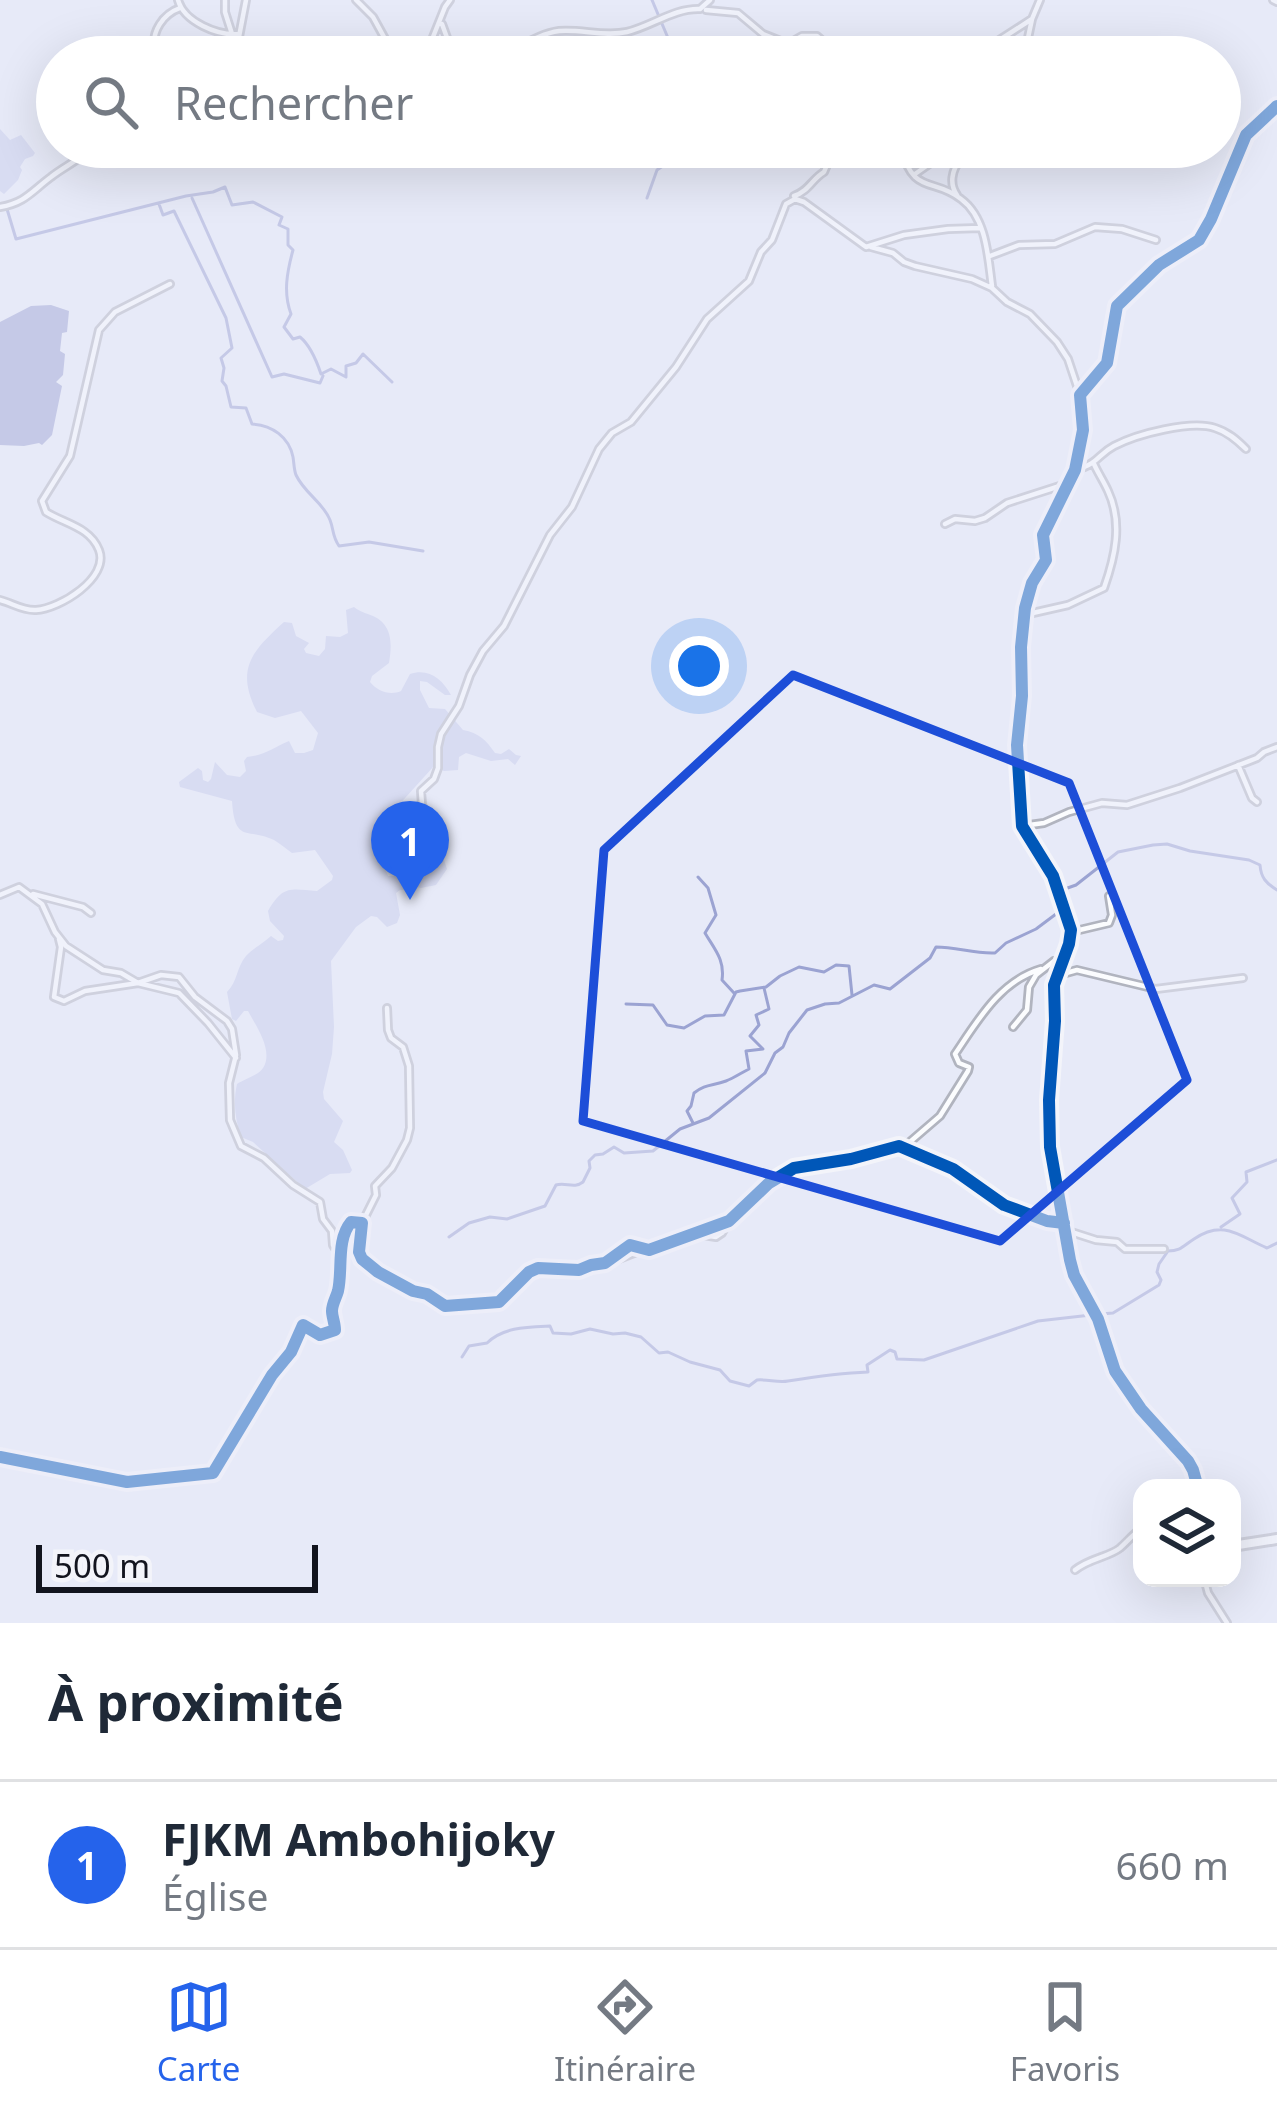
<!DOCTYPE html>
<html lang="fr">
<head>
<meta charset="utf-8">
<style>
  :root { --surface:#fff; --page:#f6f6f7; --text:#1f2937; --muted:#747a83; --line:#e0e1e3; --accent:#2563eb }
  body { margin:0; font-family:"Noto Sans",sans-serif; background:var(--page); color:var(--text) }
  .controls { position:absolute; right:36px; bottom:36px; display:grid; overflow:hidden; border-radius:24px; box-shadow:0 12px 48px #0002 }
  .controls button { width:108px; height:108px; display:grid; place-items:center; padding:0; border:0; border-bottom:3px solid var(--line); background:var(--surface); color:var(--text); font:60px sans-serif }
  .scale { position:absolute; left:36px; bottom:30px; width:282px; box-sizing:border-box; padding-left:12px; border:6px solid #12141e; border-top:0; font-size:33px; line-height:42px; white-space:nowrap; color:#12141e; -webkit-text-stroke:9px #f3f4fa; paint-order:stroke }
  .you { position:absolute; left:699px; top:666px; width:42px; height:42px; margin:-30px; border:9px solid #fff; border-radius:50%; background:#1a73e8; box-shadow:0 0 0 18px #1a73e833 }
  .badge { display:grid; place-items:center; width:78px; height:78px; border-radius:50%; background:var(--accent); color:#fff; font-size:39px; font-weight:700 }
  .pin { position:absolute; translate:-50% -99px; filter:drop-shadow(0 3px 6px #0008) }
  .pin::after { content:''; position:absolute; top:63px; width:42px; height:36px; background:inherit; clip-path:polygon(0 0,100% 0,50% 100%) }
  .list { margin:0; padding:0; list-style:none }
  h2 { display:flex; justify-content:space-between; align-items:center; height:156px; margin:0; padding:0 48px; font-size:51px }
  h2 small { font-size:39px; font-weight:400; color:var(--muted) }
  .list li { display:grid; grid-template-columns:78px 1fr auto; gap:36px; align-items:center; box-sizing:border-box; height:168px; padding:0 48px; border-top:3px solid var(--line) }
  .list b { display:block; font-size:45px; white-space:nowrap }
  .list p { margin:0; font-size:39px; white-space:nowrap; color:var(--muted) }
  .list em { font-size:39px; font-style:normal; color:var(--muted) }
  .icon { flex:none; width:66px; height:66px; fill:none; stroke:currentColor; stroke-width:2; stroke-linecap:round; stroke-linejoin:round }
  .map { position:relative; flex:none; width:1277px; height:1623px; overflow:hidden }
  .search { position:absolute; background:var(--surface); box-shadow:0 12px 48px #0002; left:36px; right:36px; top:36px; height:132px; display:flex; align-items:center; gap:30px; box-sizing:border-box; padding:0 42px; border-radius:66px; color:var(--muted); font-size:45px }
  .sheet { height:324px; background:var(--surface) }
  nav { display:flex; justify-content:space-around; align-items:center; box-sizing:border-box; height:168px; border-top:3px solid var(--line); background:var(--surface); font-size:33px; color:var(--muted) }
  nav a { display:grid; justify-items:center; gap:6px }
  nav .on { color:var(--accent) }
  .map>svg:first-child { display:block }
  .green { fill:#c5ccec }
  .water { fill:#9ba3d2 }
  .lines { fill:none; stroke-linecap:round; stroke-linejoin:round }
  .stream { stroke:#9ba3d2; stroke-width:3 }
  .street-casing { stroke:#b1b4bf; stroke-width:10 }
  .secondary-casing { stroke:#b1b4bf; stroke-width:14 }
  .street { stroke:#fbfcfe; stroke-width:4.5 }
  .secondary { stroke:#fbfcfe; stroke-width:8 }
  .cycleway-casing { stroke:#f3f4fa; stroke-width:20 }
  .cycleway { stroke:#0057b8; stroke-width:12 }
  .marked { fill:none; stroke:#1d4ed8; stroke-width:9; stroke-linejoin:round }
</style>
</head>
<body>
<div class="map">
<svg width="1277" height="1623" viewBox="0 0 1277 1623">
  <rect width="100%" height="100%" fill="#e7eaf8"/>
  <!-- green -->
  <path class="green" d="M0,129l10,11 11,-5 14,18 -2,3 -8,3 -5,8 2,3 -4,10 -14,14 -4,-3z
    M354,607c6,5 12,6 19,9 20,9 19,29 16,47l-17,13 -2,6c7,9 20,14 31,9l9,-17c19,-6 32,5 41,21h-6l-18,-13 -7,-1v9l9,18 16,1 18,21c16,3 23,10 32,23l6,1 8,-5 7,6 5,1 -6,9 -7,-6 -17,2 -25,-8 -7,4 -1,13 -14,1 -10,-5 -47,52 -8,34 9,24h9l2,-11h19l16,-6 10,1 3,9 -11,16 -15,3 -8,-2 2,-5 -2,-3 -6,2v10h-7l-4,3 4,22 -3,8 -10,4 -10,-10 -6,-1 -15,11 -25,34 3,66 -2,27 -9,38 1,7 19,22 -9,21 9,8 9,20 -2,3 -20,1 -25,15 -52,-47 -12,-5c-6,-18 -8,-35 -4,-53 7,-5 22,-9 26,-16 11,-17 -7,-42 -15,-57h-4l-8,10 -4,-2 -5,-27c11,-11 9,-24 19,-36 7,-8 18,-13 25,-20l7,5 5,-1 1,-4 -14,-15 -2,-10c15,-26 22,-22 49,-20l15,-11 1,-4 -18,-26 -23,3c-6,-4 -11,-9 -18,-13 -26,-13 -39,5 -42,-39l-52,-14 -1,-5 19,-14 4,3 1,9 5,2 3,-3 4,-17 12,13 13,2 6,-6 -2,-10 3,-4c19,-2 25,-9 42,-16l6,12h9l9,-3 5,-17 -17,-22 -26,7 -18,-6c-22,-43 -5,-61 27,-90l8,1 4,13 13,7 -5,6 2,4 13,3 6,-7 1,-13 14,1 8,-4 -2,-23z"/>
  <!-- water -->
  <path class="water" d="M51,305l18,6 -2,21 -5,1 -2,18 5,3 -2,21 -7,7 6,4 -10,49 -10,10 -3,-2 -15,3 -24,-1v-123l31,-16z"/>
  <g class="lines">
    <!-- stream -->
    <path class="stream" d="M652,0l24,57
      M192,198l80,179 12,-3 36,9 3,-7
      M647,198l10,-28 13,-9 -6,-14
      M159,204l4,11 11,-4 52,107 6,30 -11,10 3,10 -2,13 4,5 5,21 15,1 6,16c20,1 37,13 41,33 1,6 1,13 3,18 9,19 27,27 34,45 4,10 2,16 9,26l30,-4 54,9
      M7,209l9,30 170,-43 27,-4 12,-5 7,18 21,-3 29,15 -3,8 9,4v16l5,5c-6,22 -10,43 -2,64l-7,13 9,12 7,-2c11,9 17,25 21,37l10,-5 15,8v-11l10,-3 7,-9 29,28
      M698,877l10,11 8,27 -11,18c10,17 20,27 17,47l12,13
      M1062,890l14,-5 42,-33 35,-7 14,-1 23,7 59,9 11,5c1,13 6,18 17,25
      M626,1004l27,1 14,20 17,3 21,-12 19,-1 12,-23 4,-1 26,-4 14,-11 19,-9 25,5 12,-7 13,1 3,29
      M693,1123l-6,-12 4,-5 3,-13c11,-9 18,-7 32,-12 8,-3 15,-8 23,-12l-3,-18 17,-2 -13,-13 9,-11 -3,-10 13,-6 -5,-21
      M1221,1227l19,-13 -8,-16 15,-16 -1,-10 31,-12
      M449,1237l20,-14 21,-6 17,2 38,-13 11,-21c10,-3 18,4 27,-3l7,-14 -1,-7 6,-6 8,-1 11,-7 10,6 29,-2 27,-22 29,-11 56,-45 10,-20 8,-6 6,-14 18,-23 18,-6 14,-1 35,-18 16,4 40,-31 6,-11c21,0 38,7 59,6l11,-10 30,-14 24,-18
      M1101,1314l12,-1 46,-28 2,-5 -4,-8 2,-8 9,-13c13,0 15,-5 26,-12 30,-20 45,-3 73,9l10,-5
      M462,1357l7,-11 18,-3c16,-16 41,-16 63,-17l3,7 18,1 19,-5 23,5 12,-1 16,4 18,16 9,-1 22,10 30,8 10,11 19,5 8,-6c11,-1 21,3 31,1 25,-4 53,-8 80,-9l-1,-7 23,-15 5,2 2,7 27,1 114,-39 53,-6"/>
    <!-- street casing -->
    <g class="street-casing">
      <path id="street" d="M178,0c6,22 40,36 61,34
        M225,0v12l7,22
        M356,0l17,17 22,40
        M1273,0l4,2
        M706,10l32,3 25,21 25,10 14,-8h15l24,21
        M442,24l12,33
        M155,49c-4,-17 8,-35 25,-41
        M426,54l24,1
        M140,57c27,-19 61,-5 92,-7
        M228,57l10,-15 8,-42
        M425,57l20,-50 5,-7
        M497,57c21,-8 40,-23 62,-26 23,-2 45,6 68,1 25,-6 47,-24 73,-23l10,-9
        M973,57l59,-38 8,-19
        M1024,57l8,-38
        M901,147c12,49 32,30 60,52 26,19 27,59 31,87
        M915,174l20,-14 24,-2
        M957,195c-8,-11 -5,-25 3,-35l38,-13
        M794,196c15,-5 18,-17 30,-24l5,-12 18,-13
        M0,207c25,-4 32,-16 51,-30 14,-11 29,-17 41,-30
        M871,247l22,6 11,9 11,4 57,13 20,9 15,14 23,12 27,28 11,17 11,33
        M990,256l29,-11 36,-1 40,-17 27,2 34,11
        M1075,470c25,-7 22,-15 39,-24 23,-12 77,-26 101,-18 13,4 22,12 31,21
        M945,524l10,-5 20,2 10,-3 22,-15 62,-20
        M0,600c12,3 23,11 36,10 23,-1 74,-32 63,-60 -9,-23 -34,-26 -53,-38l-4,-11 28,-45 29,-126 16,-18 55,-28
        M1024,615l44,-10 36,-17c11,-31 19,-65 4,-97 -4,-9 -10,-18 -14,-27
        M1238,765l14,33 5,4
        M431,822l-9,-17 -1,-14 13,-12 4,-11v-21l3,-13 18,-28 11,-31 13,-24 21,-25 46,-91 22,-28 27,-58 13,-16 19,-11 45,-55 31,-48 42,-38 12,-29 11,-12 14,-36 9,-5 9,3 62,45 38,-12 44,-6 32,-1
        M1022,826l22,-3 25,-11 33,-9 25,2 53,-17 77,-30 7,-6 13,-5
        M33,894l50,13 8,6
        M0,895l19,-8 23,17 13,28 11,14 37,24 18,3 17,10 23,-8 18,2 16,20 32,24 5,8 4,26 -7,28 1,37 11,26 23,12 29,27 27,17 3,17 9,12 1,14 7,11
        M1071,932l38,-9 3,-8 -3,-19
        M59,939l2,8 -7,50 10,4 21,-10 53,-8 41,10 29,30 28,35
        M1059,975l18,-5 79,19 87,-11
        M1013,1027l14,-17 2,-23 7,-12 18,-14 9,-1
        M904,1147l36,-31 28,-45 1,-4 -10,-4 -4,-9c23,-34 45,-73 86,-85
        M363,1221l13,-26 -1,-9 17,-18 15,-28 3,-12 -1,-62 -6,-19 -12,-9 -3,-8 -1,-22
        M1065,1230l31,10 21,2 8,7h39
        M691,1233l25,4 6,-4 7,-12
        M611,1262l28,-11
        M0,1457l127,25 86,-9 59,-98 19,-23 12,-27 17,10 15,-5c0,-7 -3,-13 -3,-19 0,-7 4,-13 6,-20 5,-22 -2,-51 13,-69l11,1 -3,29 3,7 16,13 35,19 14,3 18,12 54,-4 30,-30 9,-4 41,2 12,-5 14,-2 25,-18 19,5 80,-29 40,-38 25,-15 57,-9 48,-13 54,23 51,36 43,16 17,2
        M1075,1570c15,-12 34,-13 45,-22 8,-7 13,-14 22,-20
        M1204,1578l4,15 19,30"/>
    </g>
    <!-- secondary casing -->
    <g class="secondary-casing">
      <path id="secondary" d="M1198,1488l-5,-18 -5,-9 -47,-52 -26,-38 -17,-52 -24,-44 -4,-15 -20,-113 -1,-47 6,-79 -1,-36 15,-41 2,-14 -18,-54 -31,-50 -5,-81 5,-49 -1,-49 4,-39 7,-25 14,-23 -3,-25 32,-65 8,-40 -3,-35 27,-32 10,-57 42,-41 40,-25 12,-21 35,-84 31,-29
        M1232,1546l45,-7"/>
    </g>
    <!-- street -->
    <use href="#street" class="street"/>
    <!-- secondary -->
    <use href="#secondary" class="secondary"/>
    <!-- cycleway casing -->
    <g class="cycleway-casing">
      <path id="cycleway" d="M0,1457l127,25 86,-9 59,-98 19,-23 12,-27 17,10 15,-5c0,-7 -3,-13 -3,-19 0,-7 4,-13 6,-20 5,-22 -2,-51 13,-69l11,1 -3,29 3,7 16,13 35,19 14,3 18,12 54,-4 30,-30 9,-4 41,2 12,-5 14,-2 25,-18 19,5 80,-29 40,-38 25,-15 57,-9 48,-13 54,23 51,36 43,16 17,2
        M1198,1488l-5,-18 -5,-9 -47,-52 -26,-38 -17,-52 -24,-44 -4,-15 -20,-113 -1,-47 6,-79 -1,-36 15,-41 2,-14 -18,-54 -31,-50 -5,-81 5,-49 -1,-49 4,-39 7,-25 14,-23 -3,-25 32,-65 8,-40 -3,-35 27,-32 10,-57 42,-41 40,-25 12,-21 35,-84 31,-29"/>
    </g>
    <!-- cycleway -->
    <use href="#cycleway" class="cycleway"/>
  </g>
  <!-- marked area -->
  <path d="M0 0H1277V1623H0ZM793,675l276,108 118,297 -187,161 -417,-120 21,-271z" fill="#e7eaf8" fill-opacity=".55" fill-rule="evenodd"/>
  <path class="marked" d="M793,675l276,108 118,297 -187,161 -417,-120 21,-271z"/>
</svg>
<div class="controls">
<button><svg class="icon" aria-label="layers" viewBox="0 0 24 24"><path d="M12 4l9 5-9 5-9-5zM3 14l9 5 9-5"/></svg></button>
</div>
<div class="scale">500 m</div>
<div class="you"></div>
<div class="pin badge" style="left:410px;top:900px">1</div>
<div class="search"><svg class="icon" aria-label="search" viewBox="0 0 24 24"><circle cx="10" cy="10" r="6"/><path d="M15 15l6 6"/></svg>Rechercher</div>
</div>
<section class="sheet">
<h2>À proximité<small></small></h2>
<ul class="list">
<li><span class="badge">1</span><div><b>FJKM Ambohijoky</b><p>Église</p></div><em>660 m</em></li>
</ul>
</section>
<nav>
<a class="on"><svg class="icon" aria-label="map" viewBox="0 0 24 24"><path d="M3 6l6-2 6 2 6-2v14l-6 2-6-2-6 2zM9 4v14M15 6v14"/></svg>Carte</a>
<a><svg class="icon" aria-label="directions" viewBox="0 0 24 24"><path d="M12 3l9 9-9 9-9-9zM9 14v-3h6M13 9l2 2-2 2"/></svg>Itinéraire</a>
<a><svg class="icon" aria-label="saved" viewBox="0 0 24 24"><path d="M7 4h10v16l-5-4-5 4z"/></svg>Favoris</a>
</nav>
</body>
</html>
